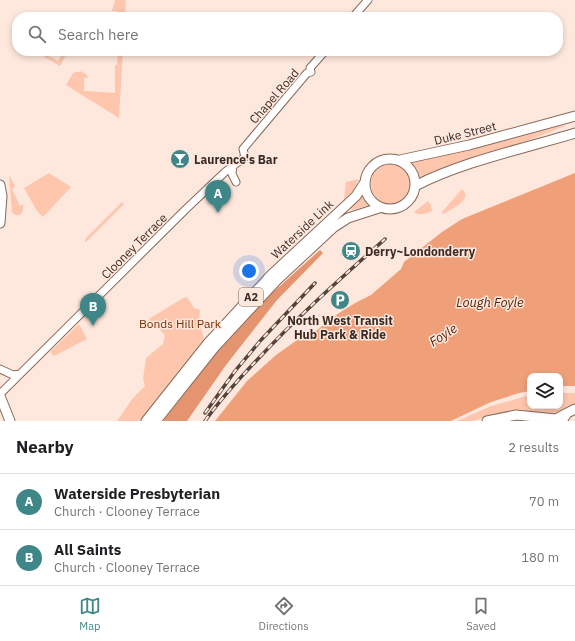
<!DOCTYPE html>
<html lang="en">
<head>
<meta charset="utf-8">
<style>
  :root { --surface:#fff; --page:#f2f2f2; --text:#202124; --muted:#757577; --line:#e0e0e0; --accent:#3e8687 }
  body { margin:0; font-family:"IBM Plex Sans",sans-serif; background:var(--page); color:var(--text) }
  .controls { position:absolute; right:12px; bottom:12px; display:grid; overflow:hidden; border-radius:8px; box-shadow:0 2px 6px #0003 }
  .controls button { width:36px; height:36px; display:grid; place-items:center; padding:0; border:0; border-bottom:1px solid var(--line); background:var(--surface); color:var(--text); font:20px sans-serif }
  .you { position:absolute; left:249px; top:271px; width:14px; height:14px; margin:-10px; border:3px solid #fff; border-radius:50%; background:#1a73e8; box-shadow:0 0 0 6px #1a73e833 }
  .badge { display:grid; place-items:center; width:26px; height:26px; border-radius:50%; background:var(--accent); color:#fff; font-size:13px; font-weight:700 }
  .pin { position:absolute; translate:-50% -33px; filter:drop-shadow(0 1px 2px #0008) }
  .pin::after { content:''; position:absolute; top:21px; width:14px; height:12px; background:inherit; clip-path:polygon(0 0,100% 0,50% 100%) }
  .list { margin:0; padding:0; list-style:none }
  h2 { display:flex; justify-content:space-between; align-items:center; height:52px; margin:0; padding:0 16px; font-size:17px }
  h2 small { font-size:13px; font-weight:400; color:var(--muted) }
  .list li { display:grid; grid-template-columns:26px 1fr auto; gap:12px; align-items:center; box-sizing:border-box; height:56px; padding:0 16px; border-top:1px solid var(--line) }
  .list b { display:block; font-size:15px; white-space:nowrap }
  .list p { margin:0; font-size:13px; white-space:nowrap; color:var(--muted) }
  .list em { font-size:13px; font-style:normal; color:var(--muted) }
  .icon { flex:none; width:22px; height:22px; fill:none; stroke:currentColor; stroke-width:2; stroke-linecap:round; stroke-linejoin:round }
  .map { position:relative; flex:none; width:575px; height:421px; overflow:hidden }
  .search { position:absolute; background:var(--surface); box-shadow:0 2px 6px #0003; left:12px; right:12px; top:12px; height:44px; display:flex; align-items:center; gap:10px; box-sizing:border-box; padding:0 14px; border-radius:16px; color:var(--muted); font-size:15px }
  .sheet { height:164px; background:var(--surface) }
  nav { display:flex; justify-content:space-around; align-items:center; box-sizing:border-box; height:56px; border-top:1px solid var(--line); background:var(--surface); font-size:11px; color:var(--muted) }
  nav a { display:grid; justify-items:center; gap:2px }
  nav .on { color:var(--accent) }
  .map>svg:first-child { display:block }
  .green { fill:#fdc6ad }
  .forest { fill:#e4946e }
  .water { fill:#f0a079 }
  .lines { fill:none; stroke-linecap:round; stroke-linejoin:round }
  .secondary-casing { stroke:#8a695a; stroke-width:9 }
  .highway-casing { stroke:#8a695a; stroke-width:11 }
  .secondary { stroke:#fff; stroke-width:7 }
  .highway { stroke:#fff; stroke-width:9 }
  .rail-casing { stroke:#52433c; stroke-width:3.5 }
  .rail { stroke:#fee7dc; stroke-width:2; stroke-dasharray:6; stroke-linecap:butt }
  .labels { text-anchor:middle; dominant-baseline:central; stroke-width:3; stroke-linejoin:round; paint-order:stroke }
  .shield { fill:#fee7dc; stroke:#74635c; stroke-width:1 }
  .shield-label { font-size:11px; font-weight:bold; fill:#392b25 }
  .street-label { font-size:12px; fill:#392b25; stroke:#fee7dc }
  .poi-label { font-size:12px; font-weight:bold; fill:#392b25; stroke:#fee7dc; text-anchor:start }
  .park-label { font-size:12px; fill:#773002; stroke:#fee7dc }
  .water-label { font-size:13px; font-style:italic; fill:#511f02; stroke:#fee7dc }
</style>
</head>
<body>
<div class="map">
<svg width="575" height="421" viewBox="0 0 575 421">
  <rect width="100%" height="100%" fill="#fee7dc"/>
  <!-- green -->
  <path class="green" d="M115,0h11l-1,17h-9l1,-6h-5z
    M64,51h4l-8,15 -17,-10 -1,-2 1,-1 15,8z
    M118,51h5l-4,67 -53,-33 7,-12 3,-1h4l1,-1 6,4 1,3h-4v13l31,2v-28h2z
    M563,125l2,1 -33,13 -52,18 -61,23 -2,-11 -6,-7 62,-14z
    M371 184a20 20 0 1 1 40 0a20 20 0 1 1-40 0Z
    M49,173l22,14 -28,30 -6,-6 -13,-23z
    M9,175l6,11 -3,3 8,17 3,-2c1,7 -1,12 -8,11l-3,-3z
    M359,179l-7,13 -8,7 2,-17z
    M462,189l4,6c-3,10 -15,14 -23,19l-1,-2z
    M360,194l8,12 -17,4 -2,-4z
    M428,201l3,4 1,6c-7,3 -12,5 -18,1z
    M122,202l2,2 -38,38 -1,-1 1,-3z
    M187,297l7,11 6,2 -1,10 5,19 -64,82h-23l16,-23 12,-12 -2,-7 3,-21 17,-14 2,-9 -16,-16 34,-21z
    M79,324l8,15 -33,17 -4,-4z
    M560,393h15v11l-8,2 -11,9 -70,2 -12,4h-17l34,-15 39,-11v11h30z"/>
  <!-- forest -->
  <path class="forest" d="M440,51h33c-12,2 -22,5 -33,0z
    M320,250l3,3 -46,47 -51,65 -39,56h-24l51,-65 57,-62z"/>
  <!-- water -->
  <path class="water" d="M575,173v213h-15v-10h-30v15l-11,2 -28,9 -40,19h-236l32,-40 29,-26 24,-17h7l32,-25 18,-11 14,-7 30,-26 3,-7 38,-30 20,-13z"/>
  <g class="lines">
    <!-- secondary casing -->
    <g class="secondary-casing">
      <path id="secondary" d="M353,17l15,-17
        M233,165l-1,9 4,8
        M0,369l13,6 7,-1
        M0,394l185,-184 40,-38 20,-15 -2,-8 64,-76 4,-1 -1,-4 15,-17"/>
    </g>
    <!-- highway casing -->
    <g class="highway-casing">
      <path id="highway" d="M365 184a25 25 0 1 1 50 0a25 25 0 1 1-50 0Z
        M400,160l69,-15 106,-29
        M0,185l2,11 -2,27
        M415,186c49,-25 108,-37 160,-53
        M0,396l10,25
        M564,418l3,-5 8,-4
        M146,421l62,-78 63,-68 85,-79 9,-14
        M156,421l58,-73 63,-68 57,-53 14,-9 31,-10
        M487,421l29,-6 40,4 11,-6"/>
    </g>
    <!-- secondary -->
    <use href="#secondary" class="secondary"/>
    <!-- highway -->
    <use href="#highway" class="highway"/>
    <!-- rail casing -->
    <g class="rail-casing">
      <path id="rail" d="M205,413l30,-42 26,-31 54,-57
        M205,421c15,-21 33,-41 51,-60 41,-44 84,-82 129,-122"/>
    </g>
    <!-- rail -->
    <use href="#rail" class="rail"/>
  </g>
  <!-- icons -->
  <defs>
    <g id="bar-disc" transform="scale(1)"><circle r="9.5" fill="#3e8687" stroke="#fee7dc"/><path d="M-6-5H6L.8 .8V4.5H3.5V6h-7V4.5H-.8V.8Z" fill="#fff"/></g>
    <g id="station-disc" transform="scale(1)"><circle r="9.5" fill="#3e8687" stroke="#fee7dc"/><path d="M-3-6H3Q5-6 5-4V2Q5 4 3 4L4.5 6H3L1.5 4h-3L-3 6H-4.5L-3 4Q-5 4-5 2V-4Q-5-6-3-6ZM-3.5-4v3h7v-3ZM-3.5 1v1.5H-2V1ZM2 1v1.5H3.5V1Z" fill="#fff"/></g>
    <g id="parking-disc" transform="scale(1)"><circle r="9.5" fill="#3e8687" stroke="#fee7dc"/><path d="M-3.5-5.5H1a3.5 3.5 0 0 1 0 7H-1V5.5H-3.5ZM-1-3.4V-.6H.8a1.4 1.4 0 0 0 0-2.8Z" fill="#fff"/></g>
  </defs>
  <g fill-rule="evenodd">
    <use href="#bar-disc" x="180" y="159"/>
    <use href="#station-disc" x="351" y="251"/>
    <use href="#parking-disc" x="340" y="300"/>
  </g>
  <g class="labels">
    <!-- shield labels -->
    <rect class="shield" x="239" y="288" width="24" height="18" rx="3"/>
    <g class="shield-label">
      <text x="251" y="297">A2</text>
    </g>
    <!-- street labels -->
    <g class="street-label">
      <text transform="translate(274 96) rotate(-49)">Chapel Road</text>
      <text transform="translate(465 133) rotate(-14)">Duke Street</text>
      <text transform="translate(302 229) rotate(-43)">Waterside Link</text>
      <text transform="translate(134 246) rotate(-45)">Clooney Terrace</text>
    </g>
    <!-- poi labels -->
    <g class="poi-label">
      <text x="194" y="159">Laurence's Bar</text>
      <text x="365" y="251">Derry~Londonderry</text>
      <text x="340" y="320" text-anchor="middle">North West Transit<tspan x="340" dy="14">Hub Park &amp; Ride</tspan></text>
    </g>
    <!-- park labels -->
    <g class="park-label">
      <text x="180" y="323">Bonds Hill Park</text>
    </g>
    <!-- water labels -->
    <g class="water-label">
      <text x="490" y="302">Lough Foyle</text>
      <text transform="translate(443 335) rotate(-33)">Foyle</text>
    </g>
  </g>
</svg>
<div class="controls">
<button><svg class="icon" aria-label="layers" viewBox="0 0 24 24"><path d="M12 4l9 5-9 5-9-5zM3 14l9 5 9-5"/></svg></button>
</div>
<div class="you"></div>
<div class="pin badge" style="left:218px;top:213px">A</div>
<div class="pin badge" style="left:93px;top:326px">B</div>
<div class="search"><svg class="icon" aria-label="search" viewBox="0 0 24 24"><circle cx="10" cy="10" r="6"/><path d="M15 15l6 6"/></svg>Search here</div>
</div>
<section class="sheet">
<h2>Nearby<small>2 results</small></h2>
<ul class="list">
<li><span class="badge">A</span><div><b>Waterside Presbyterian</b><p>Church · Clooney Terrace</p></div><em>70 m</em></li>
<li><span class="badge">B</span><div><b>All Saints</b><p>Church · Clooney Terrace</p></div><em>180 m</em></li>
</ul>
</section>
<nav>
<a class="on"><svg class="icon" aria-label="map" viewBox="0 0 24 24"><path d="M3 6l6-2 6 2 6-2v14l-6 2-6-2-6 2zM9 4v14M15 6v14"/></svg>Map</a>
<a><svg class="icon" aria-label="directions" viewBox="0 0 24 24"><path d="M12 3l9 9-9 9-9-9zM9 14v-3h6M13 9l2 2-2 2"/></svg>Directions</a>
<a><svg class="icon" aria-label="saved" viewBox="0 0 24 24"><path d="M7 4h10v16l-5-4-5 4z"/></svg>Saved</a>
</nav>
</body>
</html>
